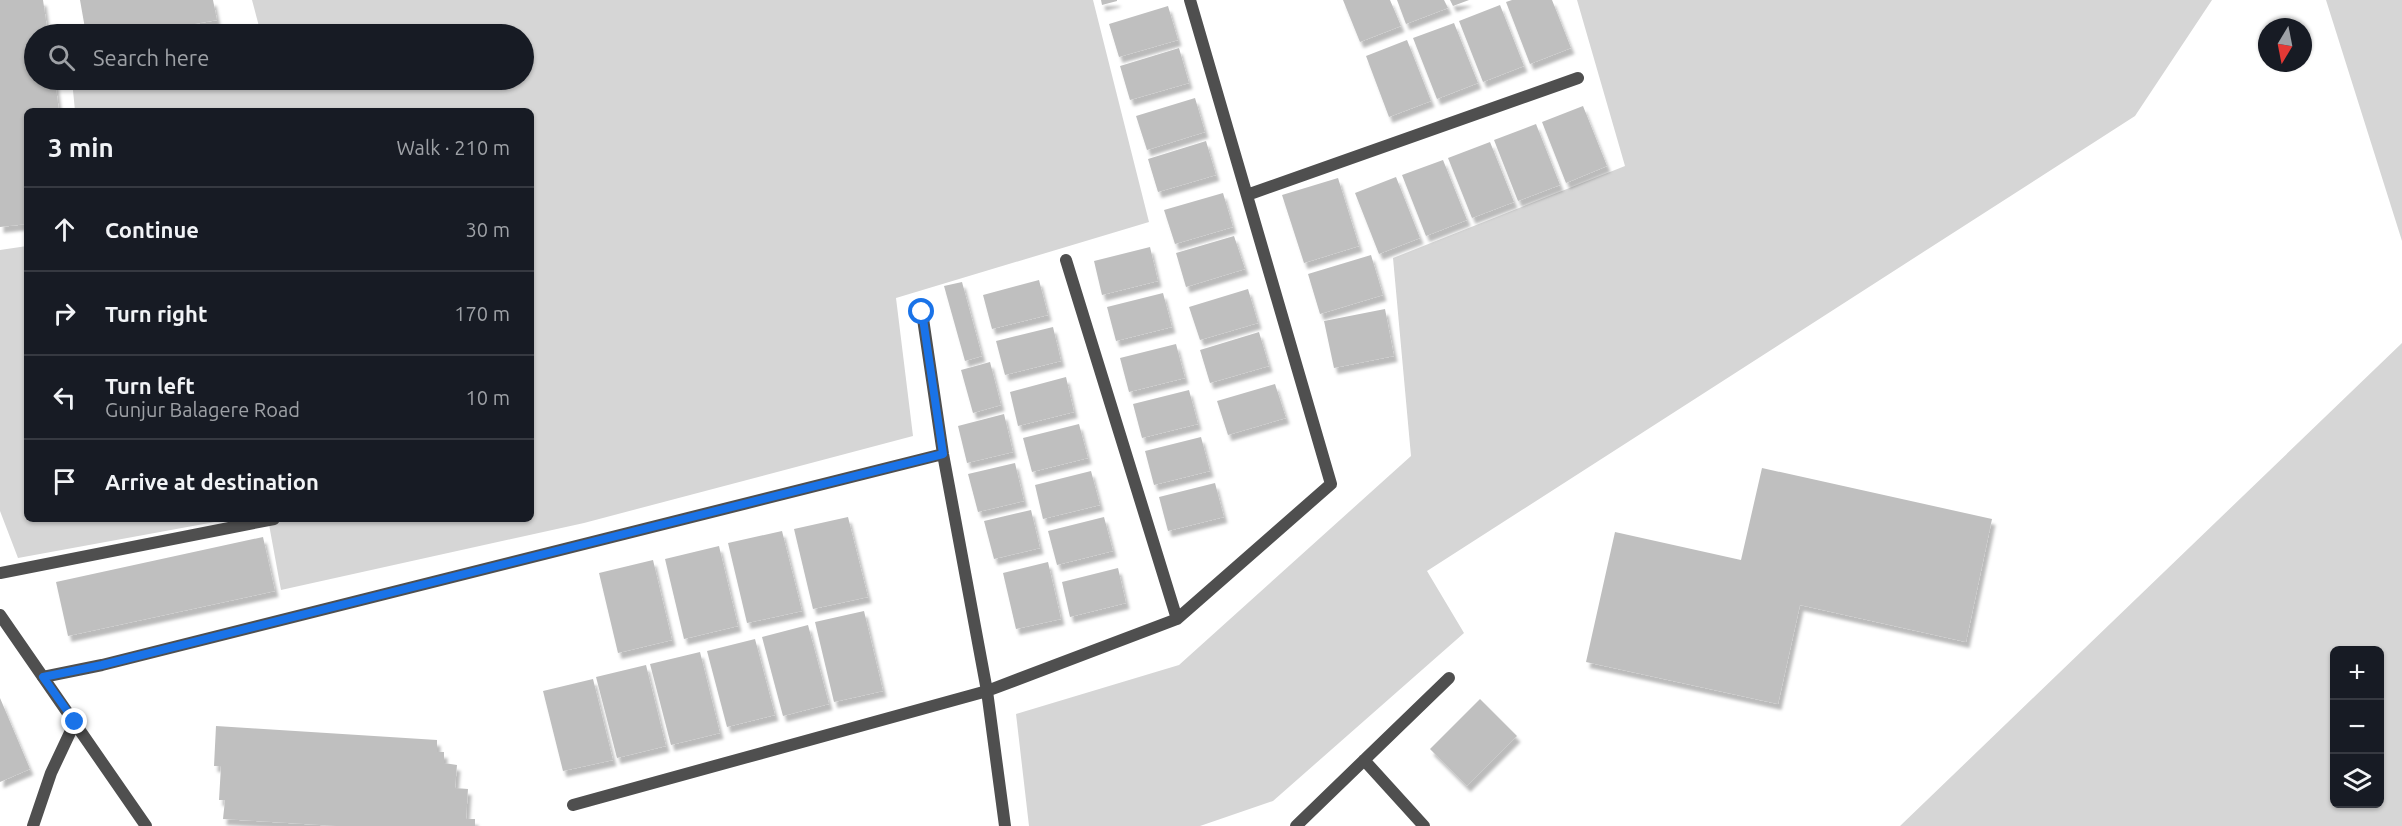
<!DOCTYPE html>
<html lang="en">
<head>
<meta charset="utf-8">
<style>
  :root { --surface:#171b24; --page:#242831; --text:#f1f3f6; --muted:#9ea1a6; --line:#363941 }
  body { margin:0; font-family:Ubuntu,sans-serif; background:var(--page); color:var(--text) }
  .controls { position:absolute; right:18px; bottom:18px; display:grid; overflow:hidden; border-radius:9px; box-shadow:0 2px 4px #0004 }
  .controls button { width:54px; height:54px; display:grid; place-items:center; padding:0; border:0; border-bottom:2px solid var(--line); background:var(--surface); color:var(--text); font:30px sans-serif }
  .compass { position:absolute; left:2258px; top:18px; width:54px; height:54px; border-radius:50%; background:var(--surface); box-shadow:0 2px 4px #0004; rotate:190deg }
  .stop { position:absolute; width:18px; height:18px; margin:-14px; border:4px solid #1a73e8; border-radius:50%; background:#fff }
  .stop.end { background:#1a73e8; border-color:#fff; box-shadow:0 2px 6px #0008 }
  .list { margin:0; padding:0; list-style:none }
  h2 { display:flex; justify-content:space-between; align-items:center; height:78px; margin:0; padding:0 24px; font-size:26px }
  h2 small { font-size:20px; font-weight:400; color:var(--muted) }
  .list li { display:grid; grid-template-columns:39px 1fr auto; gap:18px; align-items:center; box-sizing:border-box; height:84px; padding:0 24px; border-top:2px solid var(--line) }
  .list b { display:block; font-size:22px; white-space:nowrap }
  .list p { margin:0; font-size:20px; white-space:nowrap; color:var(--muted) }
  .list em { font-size:20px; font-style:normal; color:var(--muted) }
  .icon { flex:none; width:33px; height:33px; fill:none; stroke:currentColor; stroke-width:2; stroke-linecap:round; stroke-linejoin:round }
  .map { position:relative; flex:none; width:2402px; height:826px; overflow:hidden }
  .search { position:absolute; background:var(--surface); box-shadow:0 2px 4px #0004; left:24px; top:24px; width:510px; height:66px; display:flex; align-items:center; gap:15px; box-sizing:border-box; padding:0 21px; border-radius:33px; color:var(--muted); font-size:22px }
  .panel { position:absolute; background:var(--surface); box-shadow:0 2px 4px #0004; left:24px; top:108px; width:510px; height:414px; border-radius:9px }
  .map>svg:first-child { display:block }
  .green { fill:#d6d6d6; fill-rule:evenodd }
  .building { fill:#bfbfbf; filter:url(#shadow) }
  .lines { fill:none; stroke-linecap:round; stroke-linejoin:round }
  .service { stroke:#4f4f4f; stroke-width:12 }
  .minor { stroke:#4f4f4f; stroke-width:12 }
  .tertiary { stroke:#4f4f4f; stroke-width:12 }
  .route { stroke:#1a73e8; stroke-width:8 }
</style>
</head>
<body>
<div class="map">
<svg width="2402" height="826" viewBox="0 0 2402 826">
  <defs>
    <filter id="shadow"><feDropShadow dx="3.5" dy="6" stdDeviation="1.5" flood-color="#0004"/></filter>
  </defs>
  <rect width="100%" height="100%" fill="#fff"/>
  <!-- green -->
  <path class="green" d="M252,0h841l56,222 -253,76 17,138 -329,87 -303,67 -13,-71h263v-408h-456l-3,-31h452v-46h-263z
    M1577,0h635l-77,116 -708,455 37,62 -191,168 -73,25h-171l-13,-112 163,-49 232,-209 -18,-198 232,-92z
    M2326,0h76v241z
    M27,246v273h204l-213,39 -18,-47v-261z
    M2402,343v483h-502zM2380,650v154h-46v-154z"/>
  <!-- building -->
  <path class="building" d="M0,0h43l5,34h-14v46h21l4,31h-32v113l-27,3z
    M80,0h133l4,20 -79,14h-52z
    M1101,0h16v1l-15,4z
    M1343,0h47l11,26 -41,16z
    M1397,0h47l4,8 -42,16z
    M1450,0h19l-16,6z
    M1512,0h40l19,48 -41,16 -24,-62z
    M1500,5l24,61 -41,16 -24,-61z
    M1168,6l10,34 -59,17 -10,-33z
    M1454,23l24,60 -41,16 -24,-61z
    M1407,40l24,61 -42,16 -23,-61z
    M1179,48l10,35 -59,17 -10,-34z
    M1195,98l10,34 -58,18 -11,-34z
    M1583,106l24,60 -41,17 -24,-61z
    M1536,124l24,61 -42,16 -24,-61z
    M1206,141l10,34 -58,17 -10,-33z
    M1490,142l24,60 -42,16 -24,-60z
    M1443,160l24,60 -41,16 -24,-61z
    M1396,177l24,61 -41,16 -24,-61z
    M1338,178l21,68 -55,17 -22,-68z
    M1223,193l10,34 -58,17 -11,-34z
    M1234,236l11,33 -59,18 -10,-34z
    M1150,247l8,34 -56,14 -8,-34z
    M1371,255l12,40 -63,19 -12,-40z
    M1039,280l9,35 -56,14 -9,-34z
    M962,282l20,74 -17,5 -21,-75z
    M1248,289l10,34 -58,17 -11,-33z
    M1163,293l9,34 -56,14 -9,-34z
    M1385,309l9,47 -60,12 -10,-47z
    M1053,327l8,34 -56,14 -9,-34z
    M1259,332l10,34 -59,17 -10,-33z
    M1176,344l9,34 -56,14 -9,-34z
    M990,362l11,43 -28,8 -12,-43z
    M1066,377l8,35 -56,14 -8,-34z
    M1275,384l11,34 -58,17 -11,-34z
    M1189,390l9,34 -56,14 -9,-34z
    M1004,414l9,38 -46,11 -9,-37z
    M1079,424l9,34 -56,14 -9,-34z
    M1201,437l9,34 -56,14 -9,-34z
    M1015,463l9,38 -46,11 -10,-38z
    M1762,468l230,51 -26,123 -166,-37 -22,99 -192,-42 29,-130 126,28z
    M1091,471l9,34 -57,14 -8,-34z
    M1215,483l9,34 -56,14 -9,-34z
    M1031,510l9,38 -46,11 -10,-38z
    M848,517l20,80 -55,12 -19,-80z
    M1104,517l9,34 -56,14 -9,-34z
    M782,531l20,80 -55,12 -19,-80z
    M263,537l12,54 -207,45 -12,-54z
    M719,546l19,80 -54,13 -19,-80z
    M653,560l19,80 -54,13 -19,-80z
    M1048,562l13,57 -45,10 -13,-56z
    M1118,568l8,35 -56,14 -8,-35z
    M864,611l19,80 -49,11 -19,-80z
    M808,625l21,79 -46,12 -21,-79z
    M755,639l20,76 -48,12 -20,-76z
    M700,652l20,81 -49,12 -21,-81z
    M646,665l20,81 -49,12 -21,-81z
    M593,679l20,81 -50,11 -20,-80z
    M0,698l30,71 -30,13z
    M1480,699l37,37 -50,50 -37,-37z
    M216,726l221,14v12h7v11l13,2 -2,23 13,1 -2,30h9v7h-139l-113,-7 2,-19h-6l2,-34h-7z"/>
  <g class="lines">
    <!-- service -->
    <path class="service" d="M0,573l274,-54
      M33,826l18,-53 24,-51"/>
    <!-- minor -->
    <path class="minor" d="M1247,195l331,-117
      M1066,260l111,359
      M922,312l21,142 44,237 18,135
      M43,677l59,-12 841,-211
      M1364,760l60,66
      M573,805l414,-114 190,-72 154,-135 -141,-484
      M1296,826l153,-148"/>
    <!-- tertiary -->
    <path class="tertiary" d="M0,615l146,211"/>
  </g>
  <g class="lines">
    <!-- route -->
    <path class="route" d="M75,722l-32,-45 59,-12 841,-211 -21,-142"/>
  </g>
</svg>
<div class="controls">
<button>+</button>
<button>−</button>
<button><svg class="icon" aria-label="layers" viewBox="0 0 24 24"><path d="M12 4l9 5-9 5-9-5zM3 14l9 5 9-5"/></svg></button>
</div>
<svg class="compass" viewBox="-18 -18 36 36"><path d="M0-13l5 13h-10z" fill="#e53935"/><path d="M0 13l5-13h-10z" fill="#9ea1a6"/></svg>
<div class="stop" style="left:922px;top:312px"></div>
<div class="stop end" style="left:75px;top:722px"></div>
<div class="search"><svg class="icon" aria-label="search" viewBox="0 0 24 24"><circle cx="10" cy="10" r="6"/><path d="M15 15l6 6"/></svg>Search here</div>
<section class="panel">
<h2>3 min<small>Walk · 210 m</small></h2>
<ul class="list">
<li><svg class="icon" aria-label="ahead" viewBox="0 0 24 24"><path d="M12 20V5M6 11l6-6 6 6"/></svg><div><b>Continue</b></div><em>30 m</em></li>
<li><svg class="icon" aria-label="right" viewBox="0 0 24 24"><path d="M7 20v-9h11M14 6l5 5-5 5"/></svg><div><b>Turn right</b></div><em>170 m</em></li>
<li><svg class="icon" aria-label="left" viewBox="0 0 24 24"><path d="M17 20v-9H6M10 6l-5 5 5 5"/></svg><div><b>Turn left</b><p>Gunjur Balagere Road</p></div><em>10 m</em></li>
<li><svg class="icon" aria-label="arrive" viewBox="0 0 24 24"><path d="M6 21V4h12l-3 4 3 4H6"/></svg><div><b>Arrive at destination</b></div></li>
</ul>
</section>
</div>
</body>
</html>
